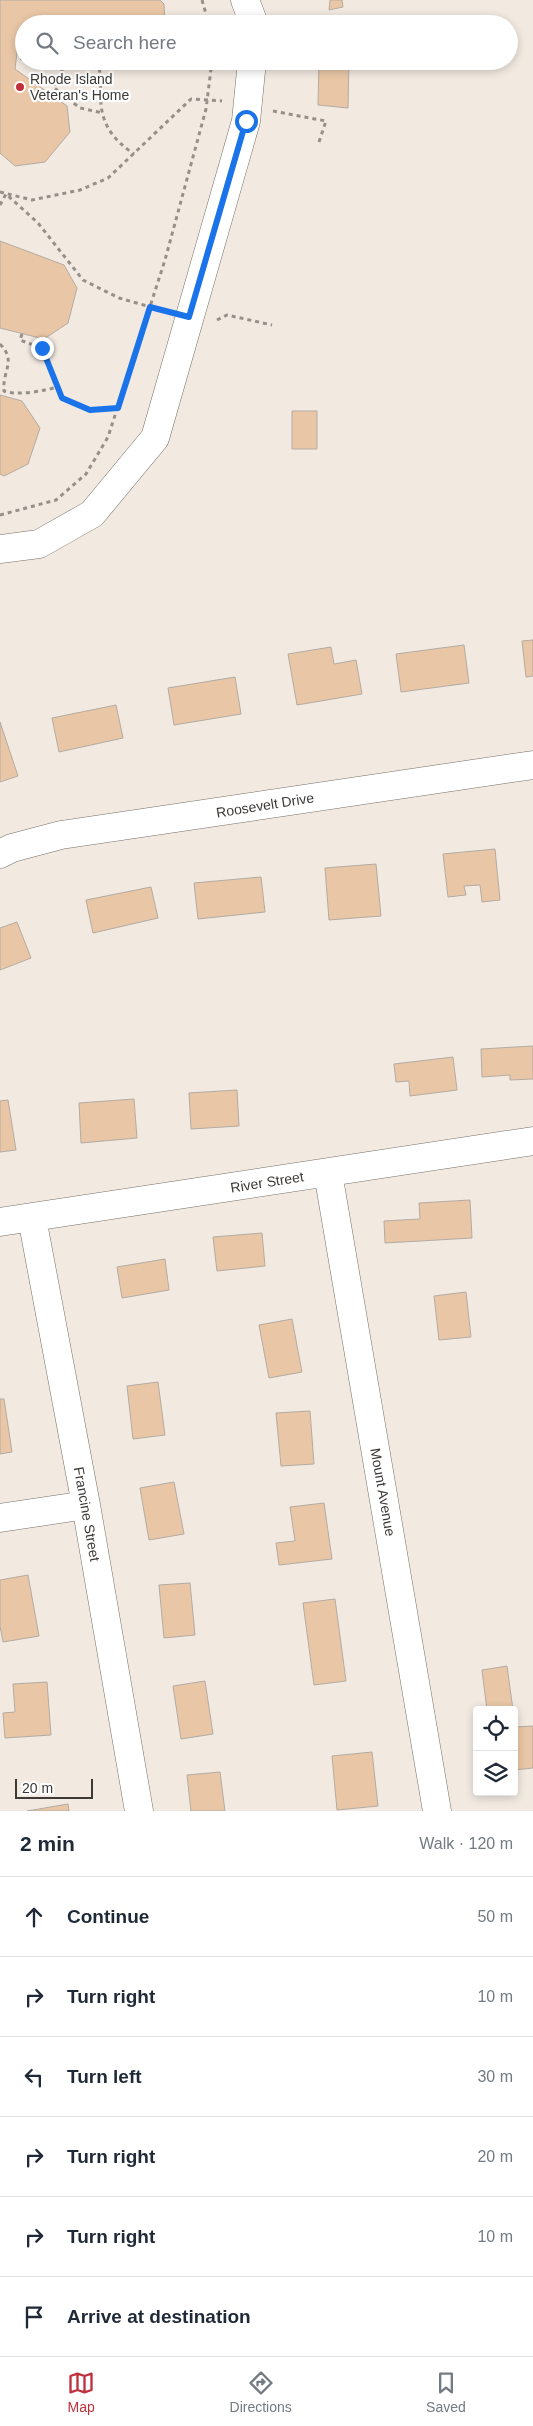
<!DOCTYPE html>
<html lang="en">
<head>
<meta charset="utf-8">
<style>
  :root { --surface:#fff; --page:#f6f6f7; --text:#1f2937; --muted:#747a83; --line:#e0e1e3; --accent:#c0303c }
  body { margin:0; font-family:Arial,sans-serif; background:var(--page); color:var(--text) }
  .controls { position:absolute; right:15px; bottom:15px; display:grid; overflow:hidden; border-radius:5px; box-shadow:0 2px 8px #0003 }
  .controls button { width:45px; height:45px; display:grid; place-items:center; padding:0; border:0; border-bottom:1px solid var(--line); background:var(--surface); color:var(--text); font:25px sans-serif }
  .scale { position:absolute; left:15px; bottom:12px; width:78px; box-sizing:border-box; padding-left:5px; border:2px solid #3c3936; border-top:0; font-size:14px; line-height:18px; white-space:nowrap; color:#3c3936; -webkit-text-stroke:4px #fff; paint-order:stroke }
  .stop { position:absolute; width:15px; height:15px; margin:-11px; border:4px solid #1a73e8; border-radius:50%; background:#fff }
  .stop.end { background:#1a73e8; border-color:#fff; box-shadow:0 1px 5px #0008 }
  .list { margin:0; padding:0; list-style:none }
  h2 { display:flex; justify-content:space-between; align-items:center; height:65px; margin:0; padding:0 20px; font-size:21px }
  h2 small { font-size:16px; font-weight:400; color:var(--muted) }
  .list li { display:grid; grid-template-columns:32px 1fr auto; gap:15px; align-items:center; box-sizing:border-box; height:80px; padding:0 20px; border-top:1px solid var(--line) }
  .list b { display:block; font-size:19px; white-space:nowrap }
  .list em { font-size:16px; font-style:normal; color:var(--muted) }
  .icon { flex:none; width:28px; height:28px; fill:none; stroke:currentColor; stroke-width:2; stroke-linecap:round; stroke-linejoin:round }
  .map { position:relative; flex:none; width:533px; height:1811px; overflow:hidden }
  .search { position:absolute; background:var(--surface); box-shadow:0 2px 8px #0003; left:15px; right:15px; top:15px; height:55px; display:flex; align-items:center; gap:12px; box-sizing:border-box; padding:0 18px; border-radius:28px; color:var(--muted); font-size:19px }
  .sheet { height:545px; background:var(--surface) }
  nav { display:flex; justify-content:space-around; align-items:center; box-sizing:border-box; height:70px; border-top:1px solid var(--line); background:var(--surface); font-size:14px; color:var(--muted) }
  nav a { display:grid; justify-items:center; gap:2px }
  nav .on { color:var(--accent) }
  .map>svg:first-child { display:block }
  .building { fill:#e9c7a6; stroke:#b3aba3 }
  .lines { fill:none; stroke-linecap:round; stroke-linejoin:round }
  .minor-casing { stroke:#766f67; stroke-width:29 }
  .path { stroke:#96908a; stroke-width:3; stroke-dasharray:4 4; stroke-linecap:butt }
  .minor { stroke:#fff; stroke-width:28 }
  .route { stroke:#1a73e8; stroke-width:6 }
  .poi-dot { fill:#c0303c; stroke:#fff; stroke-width:2 }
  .labels { text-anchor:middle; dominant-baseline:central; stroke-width:4.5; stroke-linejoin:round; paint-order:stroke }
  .poi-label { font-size:14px; fill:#3c3936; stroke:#fff; text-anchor:start }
  .street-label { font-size:14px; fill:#3c3936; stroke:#fff }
</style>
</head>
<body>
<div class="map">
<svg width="533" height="1811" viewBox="0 0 533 1811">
  <rect width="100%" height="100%" fill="#f2eae1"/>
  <!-- building -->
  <path class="building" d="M0,0h160l4,4 1,20h-99l-5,-4 -25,-2 -5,6h-7v7l-5,5 -4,33 52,37 3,26 -25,30 -30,4 -15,-13z
    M330,0h12l1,7 -14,3z
    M319,61h30l-1,47 -30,-3z
    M0,241l64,24 13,23 -9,35 -24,16 -44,-11z
    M0,395l22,6 18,27 -12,36 -24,12 -4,-2z
    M292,411h25v38h-25z
    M533,640v36l-7,1 -4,-36z
    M464,645l5,38 -68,9 -5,-38z
    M331,647l3,17 22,-4 6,34 -65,11 -9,-51z
    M235,677l6,37 -67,11 -6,-37z
    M116,705l7,33 -64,14 -7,-34z
    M0,722l18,54 -18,6z
    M495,849l5,51 -18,2 -2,-17 -16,1 2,9 -18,2 -5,-43z
    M376,864l5,52 -52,4 -4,-52z
    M261,877l4,35 -67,7 -4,-36z
    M151,887l7,31 -65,15 -7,-33z
    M17,922l14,36 -31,12v-42z
    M533,1046v33l-23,1v-5l-28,2 -1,-28z
    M453,1057l4,33 -47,6 -1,-15 -13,1 -2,-18z
    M237,1090l2,36 -48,3 -2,-36z
    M134,1099l3,39 -56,5 -2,-40z
    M8,1100l8,50 -16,2v-51z
    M470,1200l2,38 -87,5 -1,-22 36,-2 -1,-16z
    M262,1233l3,33 -48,5 -4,-34z
    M165,1259l4,31 -47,8 -5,-31z
    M466,1292l5,45 -32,3 -5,-44z
    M292,1319l10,53 -33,6 -10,-53z
    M158,1382l7,53 -32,4 -6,-53z
    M0,1399h4l8,53 -12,2z
    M310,1411l4,53 -33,2 -5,-53z
    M174,1482l10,52 -35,6 -9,-52z
    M324,1503l8,56 -53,6 -3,-22 19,-2 -5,-34z
    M28,1575l11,61 -36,6 -3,-16v-46z
    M190,1583l5,52 -31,3 -5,-53z
    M335,1599l11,82 -32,4 -11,-82z
    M507,1666l6,44h-26l-5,-40z
    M205,1681l8,53 -32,5 -8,-53z
    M47,1682l4,53 -46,3 -2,-25 12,-1 -2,-28z
    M514,1722l1,5 18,-1v42l-19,2z
    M372,1752l6,54 -41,4 -5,-54z
    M220,1772l5,39h-34l-4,-36z
    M68,1804l1,7h-42z"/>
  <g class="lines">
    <!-- minor casing -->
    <g class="minor-casing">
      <path id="minor" d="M245,0l9,24
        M0,549l39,-5 53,-30 63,-76 91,-317 6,-60
        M0,854l12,-6 49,-13 472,-70
        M328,1173l109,638
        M32,1218l54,287 53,306
        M0,1222l533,-81
        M0,1518l86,-13"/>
    </g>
    <!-- path -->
    <path class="path" d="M202,0l7,24
      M61,24l1,-1
      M24,43l-4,15 4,2
      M26,61h1
      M67,61l-14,26 27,21 23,5
      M97,61c6,17 2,26 4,43 2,23 14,37 33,50
      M273,111l53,10 -8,24
      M0,192l32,8 48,-10 28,-12 83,-79 31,2
      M0,205l6,-11 32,29 45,57 36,18 46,13
      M217,320l10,-5 45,10
      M22,334l-2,6 21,8 21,51 28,12 28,-3
      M0,344c17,17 2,27 4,47 12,5 40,0 53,-4
      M0,515l56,-15 30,-26 22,-37 57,-177 41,-151 6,-48"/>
    <!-- minor -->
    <use href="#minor" class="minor"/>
  </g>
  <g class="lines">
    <!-- route -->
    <path class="route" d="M42,348l20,50 28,12 28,-2 32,-101 39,10 57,-196"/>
  </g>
  <!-- markers -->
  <circle class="poi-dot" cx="20" cy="87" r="5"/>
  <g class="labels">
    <!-- poi labels -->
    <g class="poi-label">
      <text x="30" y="79">Rhode Island<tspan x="30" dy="16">Veteran's Home</tspan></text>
    </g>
    <!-- street labels -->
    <g class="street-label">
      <text transform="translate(265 805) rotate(-9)">Roosevelt Drive</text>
      <text transform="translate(267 1182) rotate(-9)">River Street</text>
      <text transform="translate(383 1492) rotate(80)">Mount Avenue</text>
      <text transform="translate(87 1514) rotate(80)">Francine Street</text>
    </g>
  </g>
</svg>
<div class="controls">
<button><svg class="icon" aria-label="locate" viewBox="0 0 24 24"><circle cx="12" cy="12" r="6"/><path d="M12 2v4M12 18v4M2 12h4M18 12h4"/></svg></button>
<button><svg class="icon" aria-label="layers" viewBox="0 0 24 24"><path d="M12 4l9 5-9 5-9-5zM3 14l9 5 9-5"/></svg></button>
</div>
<div class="scale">20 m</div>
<div class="stop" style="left:246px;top:121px"></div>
<div class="stop end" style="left:42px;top:348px"></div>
<div class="search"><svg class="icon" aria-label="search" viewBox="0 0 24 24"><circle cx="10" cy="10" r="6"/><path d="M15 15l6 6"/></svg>Search here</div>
</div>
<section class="sheet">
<h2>2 min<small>Walk · 120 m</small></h2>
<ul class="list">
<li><svg class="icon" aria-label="ahead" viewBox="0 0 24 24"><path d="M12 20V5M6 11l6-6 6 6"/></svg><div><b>Continue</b></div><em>50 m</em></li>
<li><svg class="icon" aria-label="right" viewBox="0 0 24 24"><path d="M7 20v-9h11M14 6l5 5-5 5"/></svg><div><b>Turn right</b></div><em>10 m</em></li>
<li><svg class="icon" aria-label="left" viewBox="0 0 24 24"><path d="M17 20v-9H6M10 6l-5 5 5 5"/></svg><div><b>Turn left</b></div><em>30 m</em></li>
<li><svg class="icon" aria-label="right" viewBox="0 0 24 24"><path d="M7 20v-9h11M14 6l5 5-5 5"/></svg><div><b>Turn right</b></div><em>20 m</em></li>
<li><svg class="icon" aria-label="right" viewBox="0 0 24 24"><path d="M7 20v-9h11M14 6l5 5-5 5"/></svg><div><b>Turn right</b></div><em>10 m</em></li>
<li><svg class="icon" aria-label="arrive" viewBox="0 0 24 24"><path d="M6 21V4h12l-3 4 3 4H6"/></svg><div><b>Arrive at destination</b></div></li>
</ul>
</section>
<nav>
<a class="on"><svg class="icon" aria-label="map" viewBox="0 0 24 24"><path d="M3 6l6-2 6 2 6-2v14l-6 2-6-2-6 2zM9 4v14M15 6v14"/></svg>Map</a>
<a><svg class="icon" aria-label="directions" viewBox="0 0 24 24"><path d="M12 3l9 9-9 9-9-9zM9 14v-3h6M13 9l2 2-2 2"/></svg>Directions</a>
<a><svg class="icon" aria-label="saved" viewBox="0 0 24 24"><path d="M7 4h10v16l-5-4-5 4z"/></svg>Saved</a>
</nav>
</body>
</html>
